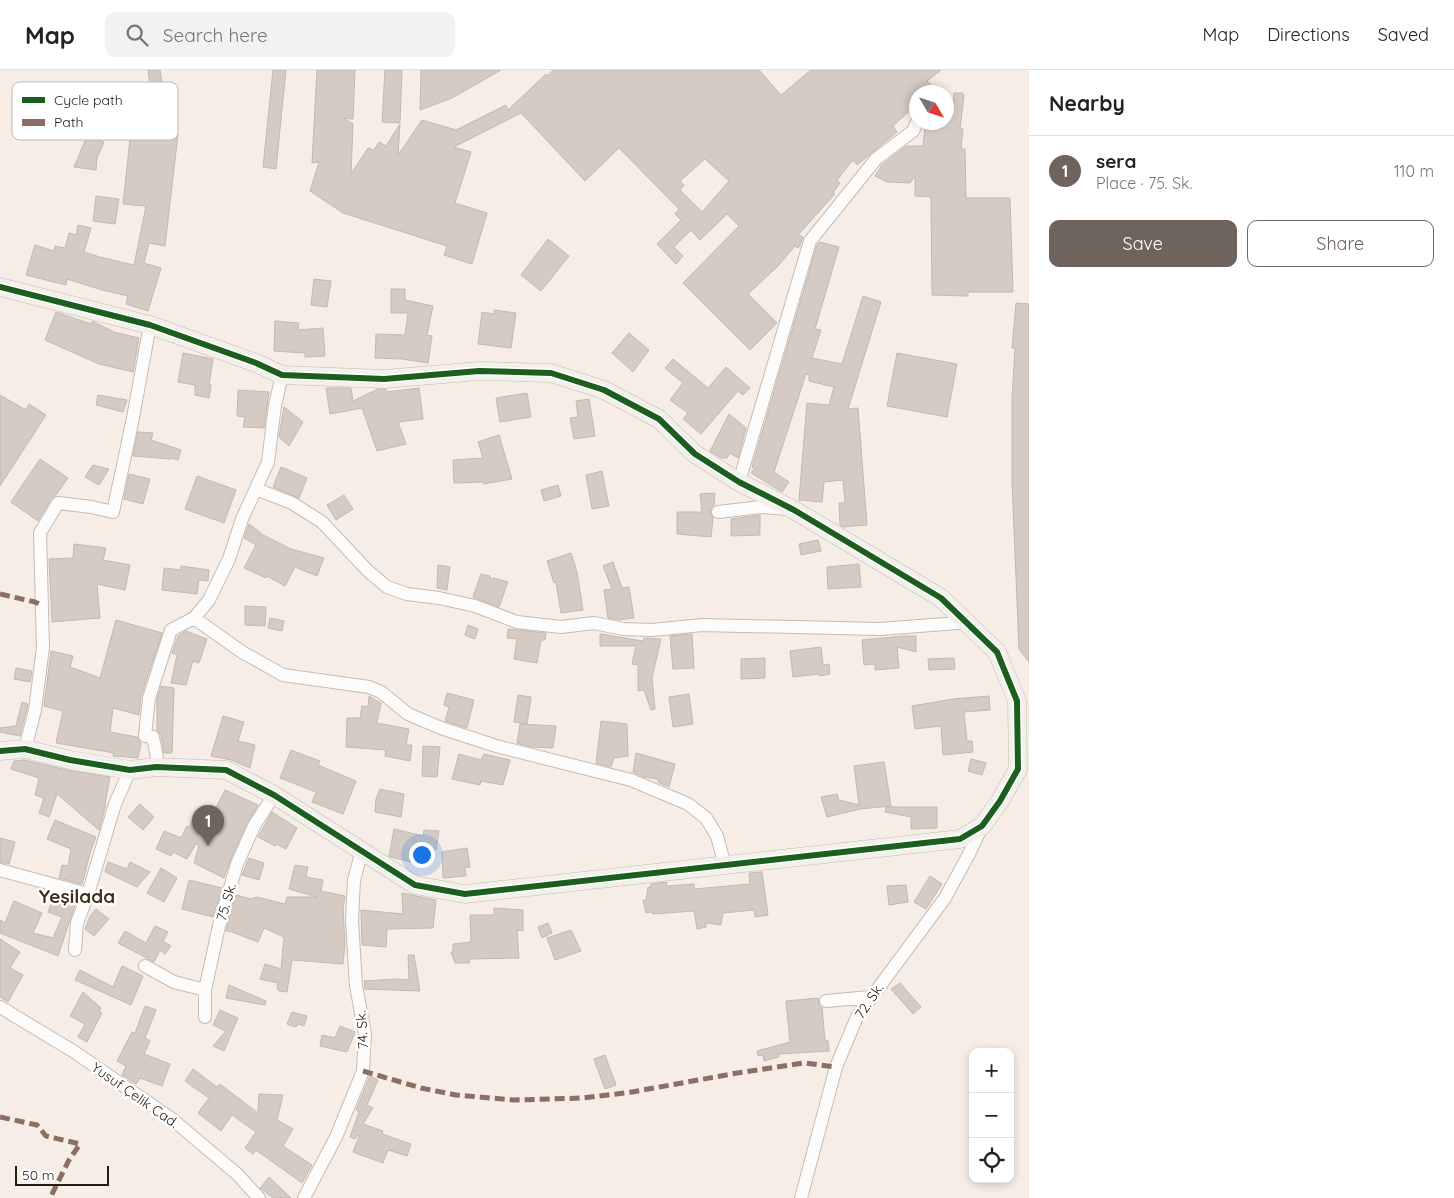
<!DOCTYPE html>
<html lang="en">
<head>
<meta charset="utf-8">
<style>
  :root { --surface:#fff; --page:#f2f2f2; --text:#222; --muted:#767676; --line:#e0e0e0; --accent:#6e645d }
  body { margin:0; font-family:Quicksand,sans-serif; background:var(--page); color:var(--text) }
  .controls { position:absolute; right:15px; bottom:15px; display:grid; overflow:hidden; border-radius:10px; box-shadow:0 2px 8px #0003 }
  .controls button { width:45px; height:45px; display:grid; place-items:center; padding:0; border:0; border-bottom:1px solid var(--line); background:var(--surface); color:var(--text); font:25px sans-serif }
  .compass { position:absolute; left:909px; top:15px; width:45px; height:45px; border-radius:50%; background:var(--surface); box-shadow:0 2px 8px #0003; rotate:129deg }
  .scale { position:absolute; left:15px; bottom:12px; width:94px; box-sizing:border-box; padding-left:5px; border:2px solid #241b13; border-top:0; font-size:14px; line-height:18px; white-space:nowrap; color:#241b13; -webkit-text-stroke:4px #fff; paint-order:stroke }
  .you { position:absolute; left:421px; top:784px; width:18px; height:18px; margin:-12px; border:4px solid #fff; border-radius:50%; background:#1a73e8; box-shadow:0 0 0 8px #1a73e833 }
  .badge { display:grid; place-items:center; width:32px; height:32px; border-radius:50%; background:var(--accent); color:#fff; font-size:16px; font-weight:700 }
  .pin { position:absolute; translate:-50% -41px; filter:drop-shadow(0 1px 2px #0008) }
  .pin::after { content:''; position:absolute; top:26px; width:18px; height:15px; background:inherit; clip-path:polygon(0 0,100% 0,50% 100%) }
  .list { margin:0; padding:0; list-style:none }
  h2 { display:flex; justify-content:space-between; align-items:center; height:65px; margin:0; padding:0 20px; font-size:21px }
  h2 small { font-size:16px; font-weight:400; color:var(--muted) }
  .list li { display:grid; grid-template-columns:32px 1fr auto; gap:15px; align-items:center; box-sizing:border-box; height:70px; padding:0 20px; border-top:1px solid var(--line) }
  .list b { display:block; font-size:19px; white-space:nowrap }
  .list p { margin:0; font-size:16px; white-space:nowrap; color:var(--muted) }
  .list em { font-size:16px; font-style:normal; color:var(--muted) }
  .actions { display:flex; gap:10px; padding:15px 20px }
  .actions a { flex:1; padding:11px 0; border:1px solid var(--accent); border-radius:10px; text-align:center; font-size:18px; color:var(--accent) }
  .actions .main { background:var(--accent); color:#fff }
  .icon { flex:none; width:28px; height:28px; fill:none; stroke:currentColor; stroke-width:2; stroke-linecap:round; stroke-linejoin:round }
  .map { position:relative; flex:none; width:1029px; height:1128px; overflow:hidden }
  header { display:flex; align-items:center; gap:30px; box-sizing:border-box; height:70px; padding:0 25px; background:var(--surface); border-bottom:1px solid var(--line) }
  header strong { font-size:24px }
  nav { display:flex; gap:28px; margin-inline-start:auto; font-size:18px }
  .search { width:350px; height:45px; background:var(--page); display:flex; align-items:center; gap:12px; box-sizing:border-box; padding:0 18px; border-radius:10px; color:var(--muted); font-size:19px }
  main { display:flex }
  aside { flex:1; background:var(--surface) }
  .map>svg:first-child { display:block }
  .building { fill:#d4cbc4; stroke:#c1b9b2; fill-rule:evenodd }
  .lines { fill:none; stroke-linecap:round; stroke-linejoin:round }
  .street-casing { stroke:#c4bcb4; stroke-width:14 }
  .secondary-casing { stroke:#c4bcb4; stroke-width:19 }
  .street { stroke:#fefcfb; stroke-width:12 }
  .secondary { stroke:#f2f0ea; stroke-width:18 }
  .quiet { stroke:#8d6e63; stroke-width:5; stroke-dasharray:10 5; stroke-linecap:butt }
  .cycleway-casing { stroke:#fff; stroke-width:9 }
  .cycleway { stroke:#1b5e20; stroke-width:6 }
  .labels { text-anchor:middle; dominant-baseline:central; stroke-width:5; stroke-linejoin:round; paint-order:stroke }
  .street-label { font-size:14px; fill:#241b13; stroke:#fff }
  .district-label { font-size:19px; font-weight:bold; fill:#422d1b; stroke:#fff }
  .key { fill:#fff; stroke:#bdbbb8; stroke-width:1 }
  .key-label { font-size:14px; fill:#241b13 }
</style>
</head>
<body>
<header>
<strong>Map</strong>
<div class="search"><svg class="icon" aria-label="search" viewBox="0 0 24 24"><circle cx="10" cy="10" r="6"/><path d="M15 15l6 6"/></svg>Search here</div>
<nav><a>Map</a><a>Directions</a><a>Saved</a></nav>
</header>
<main>
<div class="map">
<svg width="1029" height="1128" viewBox="0 0 1029 1128">
  <rect width="100%" height="100%" fill="#f6ede6"/>
  <!-- building -->
  <path class="building" d="M148,0h12l9,63 9,1 -13,112 -16,-3 -5,20 17,5 -13,43 -22,-7 2,-8 -26,-6 -35,-11 -1,6 -40,-10 9,-30 19,6 1,-5 10,2 4,-15 7,2 2,-10 13,3 -7,24 16,5 34,8 12,-59 -23,-2 9,-84 23,3z
    M273,0h13l-10,99 -13,-2z
    M317,0h38l-2,49 -10,-1 10,6 -2,50 17,-26 6,2 5,-8 7,4 14,-22 -2,31 24,-35 34,10 50,-25 2,5 38,-36 2,2 5,-6h206l22,25 30,-25h130l-14,11 12,11h-23v13l-23,21 4,6 -40,33 -4,-5 -16,20 3,3 -7,10 2,1 -37,41 5,2 -3,8 -2,3 -3,-2 -17,20 -30,28 29,29 -27,27 -67,-67 56,-57 -12,-12 -27,26 -9,-10 -17,17 9,9 -7,8 -19,-20 24,-24 -6,-6 4,-5 -60,-61 -34,33 -64,-68 -67,34 17,5 -16,51 32,10 -15,51 -28,-9 3,-9 -104,-33 -33,-22 9,-29 -7,1zM705,89l24,22 -27,31 -22,-22 4,-5 -4,-4z
    M385,0h17l-2,53 -18,-1z
    M421,0h80l-49,28 -32,12z
    M954,23h8l2,2 -4,34h3l-2,20h4l1,49h44l3,94h-45v4l-36,-1 -1,-98 -16,-1v-20l-5,7 -23,-1 -12,-6 7,-11 24,-19h17l2,-20 18,2 -6,-6h9v-21l7,6z
    M87,66l17,6 -7,16 -1,12 -22,-3z
    M96,126l23,3 -4,25 -22,-3z
    M548,169l21,17 -28,35 -20,-16z
    M820,172l19,5 -24,82 6,1 -9,28 30,6 21,-68 18,6 -33,107 10,-1 9,117 -24,2 -3,-2 -1,-22h6l-2,-23 -19,2 -2,20 -23,-2 8,-97 22,2 5,-18 -25,-6v-6l-3,-1 -32,98 15,10 -7,10 -31,-19 3,-4 -2,-2 65,-222z
    M314,209l17,2 -4,26 -16,-2z
    M391,219h14v11l28,6 -6,29 5,1 -4,27 -26,-4 -27,-1 1,-24 29,1 3,-22h-17z
    M1016,233l13,1v358l-10,-13 -7,-166v-84l3,-51h-3z
    M494,240l22,3 -5,35 -33,-4 4,-32 12,2z
    M56,242l35,12 1,-3 22,11 25,6 -6,34 -34,-8 -54,-24z
    M275,251l24,2 -1,7 25,-2 2,28 -20,1v-4l-31,-2z
    M629,263l20,17 -16,22 -21,-19z
    M183,283l30,6 -4,26h2l-2,13 -14,-3v-10l-17,-3z
    M897,283l60,11 -10,53 -60,-11z
    M673,289l35,29 18,-21 24,21 -7,7 -5,-4 -37,43 -18,-15 5,-6 -18,-13 13,-17 -18,-15z
    M326,318h25l2,13 25,-12h8l1,3 32,-4 4,31 -25,3 8,22 -29,7 -15,-43 -32,6z
    M238,320l31,2 -5,36 -21,-1 2,-10 -8,-1z
    M527,323l4,24 -31,5 -4,-24z
    M0,325l26,15 3,-6 17,11 -46,71z
    M98,325l29,5 -4,12 -27,-7z
    M589,329l6,37 -21,3 -4,-21 8,-1 -2,-16z
    M284,337l19,15 -14,24 -10,-9z
    M729,344l17,14 -8,30 -8,-5 -3,5h-6l-11,-7z
    M138,362l15,1 -2,7 30,10 -3,10 -7,-2v1l-38,-3z
    M499,365l13,44 -28,5v-2l-30,1 -1,-23 30,-2 -5,-16z
    M40,389l28,19 -12,17 -5,4 -13,22 -27,-19z
    M93,395l16,4 -10,16 -14,-8z
    M281,397l26,11 -8,20 -26,-11z
    M602,401l7,35 -17,3 -6,-34z
    M129,404l21,5 -7,25 -19,-5z
    M197,406l39,14 -12,33 -39,-14z
    M558,415l3,11 -17,5 -3,-11z
    M715,423l-1,12 -3,3 -1,4 3,6 -2,19 -34,-3v-22h25l-2,-18z
    M344,425l9,14 -17,11 -9,-15z
    M760,445v20l-29,1v-17z
    M249,454l12,9v1l30,15 33,9 -7,18 -22,-9 -10,19 -18,-10 -1,2 -22,-10 12,-23 -12,-7z
    M818,470l3,11 -20,4 -2,-11z
    M74,474l32,4 -3,12 27,5 -5,25 -28,-6 3,34 -48,4 -3,-63 24,-1z
    M571,483l6,19 6,38 -22,3 -5,-31 -2,1 -7,-22z
    M613,492l9,26 7,-1 5,31 -15,2 -11,-2 -4,-28 8,-1 -9,-23z
    M859,494l2,23 -33,2 -1,-22z
    M438,495l12,2 -3,23 -10,-2z
    M181,496l28,4 -1,11 -9,-1 -2,14 -35,-4 2,-22 17,2z
    M481,504l9,2 1,3 3,-1 14,4 -9,25 -26,-10z
    M245,536l21,1 -1,19 -20,-1z
    M270,548l14,3 -2,10 -14,-3z
    M116,550l46,13 -21,63 -2,19 -26,-7 -3,24 27,5 4,6 -3,15 -25,-2 1,-3 -58,-10 7,-32 -19,-5 7,-55 22,5 -3,11 30,11z
    M468,555l10,4 -3,10 -10,-4z
    M508,559l38,4 -1,7h-4l-4,23 -23,-4 3,-20 -10,-1z
    M186,561l21,8 -8,24 -6,-2 -7,24 -15,-2 6,-28 -5,-2 6,-17z
    M600,564l43,7 1,-3 17,1 -9,39 3,31 -4,1 -7,-20 -6,1v-26l-6,-1 4,-18h-36z
    M692,564l2,34 -21,1 -3,-33z
    M903,566h13v16l-19,-5 2,21 -24,2v-6l-11,1 -2,-25z
    M821,577l2,18 6,-1 1,10 -10,2 -1,-2 -26,3 -3,-26z
    M765,588v20l-24,1v-20z
    M954,588l1,11 -26,1 -1,-11z
    M16,598l16,3 -2,11 -16,-3z
    M161,616l13,2 -2,65h-8l-3,-18 -4,-5v-30z
    M447,623l27,7 -7,28 -22,-7 4,-14 -5,-2z
    M689,624l4,30 -20,3 -4,-30z
    M518,625l13,2 -4,27 -13,-2z
    M369,626l12,7 -4,20 32,6 -3,16h6l-2,16 -25,-5 1,-6 -40,-3 1,-29h13l2,-12 6,1z
    M989,626l1,14 -26,2 3,29h5l1,11 -30,3 -2,-29 -26,3 -3,-23 41,-7z
    M22,632l6,2 -8,32 -20,-4v-4l16,-2z
    M223,646l21,6 -6,19 17,4 -5,23 -19,-8 -20,-4z
    M601,651l26,3 1,32 -14,2 -3,9 -15,-4z
    M520,654l36,2 -3,22 -21,-1 -15,-4z
    M423,676l17,1 -3,30 -15,-1z
    M291,680l29,11 -2,4 38,16 -13,33 -31,-12 4,-10 -36,-14z
    M636,683l39,11 -6,23 -11,-5v-3l-14,-2 -11,-5z
    M459,684l22,6 3,-6 26,6 -7,25 -22,-4 -1,4 -28,-6z
    M971,689l15,4 -4,12 -14,-4z
    M24,690l43,10 43,7 -5,27h1l-7,26 -42,-36 -8,23 -10,-4 5,-15 -9,-3 4,-17 -28,-9 3,-8z
    M884,692l7,44 -31,3 -33,8 -6,-20 16,-3 2,6 20,5 -5,-39z
    M380,719l24,5 -3,23 -26,-5 1,-13z
    M225,720l33,15 -11,18 -17,38 -6,17 -30,-15 5,-18 -3,-1 -9,15 -14,-7 -2,4 -15,-7 8,-18 17,7 6,-12 3,1 3,-9 15,6z
    M140,734l14,13 -11,13 -15,-13z
    M886,737h51v21l-26,1v-12l-26,-5z
    M272,742l25,16 -11,21 -10,-5 -1,2 -17,-9z
    M55,750l41,17 -5,13 -9,34 -23,-6 3,-13 6,1 3,-17 -24,-10z
    M394,759l29,7 1,-6 15,1 -3,19 -22,-2 -3,14 -20,-5 -2,-1z
    M0,768l15,4 -6,22 -9,-2z
    M467,778l3,19 -5,1 1,8 -23,2 -1,-26z
    M249,788l15,5 -5,17 -17,-5z
    M108,792l19,7 3,-7 20,10 -13,15 -32,-15z
    M295,795l13,2 -2,10 17,3 -2,11 24,5 -2,13 2,35 -2,20 -51,-4 -5,32 -8,-1v-2h-2l1,-6 -18,-4 5,-15 16,5 3,-32 -20,-9 -6,14 -26,-10 -6,-1 10,-36 15,4 6,-2 28,7 2,-7h30l-28,-8z
    M161,798l16,10 -13,24 -17,-9z
    M762,802l6,43 -13,2 -1,-7 -31,3 -2,12 -15,-2v4l-9,2 -3,-18 -41,3 -1,-2 -6,1 -3,-13h3l2,-13 2,1 1,-4 16,-2 -1,4 28,-2v5l56,-5 -1,-11z
    M930,806l12,8 -16,25 -12,-7z
    M189,810l33,8 -9,29 -31,-8z
    M906,815l2,17 -19,3 -2,-19z
    M55,823l22,6 -19,57 -58,-23v-13l5,3 9,-22 28,12 -9,20 20,5 9,-21 -14,-5z
    M402,823l34,7 -3,28 -46,1 -1,18 -24,-2 -1,-35 42,4z
    M494,838l29,2v21l-6,-1 2,28 -49,1 -1,4h-14l-4,-11h2v-8l18,-2 -1,-27h24z
    M96,839l13,10 -15,17 -9,-7 5,-13z
    M548,853l4,10 -10,5 -4,-11z
    M155,856l13,6 -5,9 8,5 -6,8 -5,-4 -6,12 -36,-19 7,-12 21,12z
    M571,860l10,21 -26,9 -8,-22z
    M0,869l20,13 -10,16 13,7 -15,27 -8,-5z
    M408,885h6l6,36 -55,-2 -1,-8 32,-2 13,1z
    M122,896l21,10 -12,29 -56,-25 5,-10 33,17z
    M900,913l21,24 -8,7 -22,-25z
    M229,915l37,16 -1,4 -39,-7z
    M83,922l18,16 -2,4 3,1 -15,29 -9,-5 7,-13 -15,-8z
    M818,928l1,7 3,3 3,32 3,1 1,10 -50,3v3l-15,4 -1,-6 -5,1 -1,-5 33,-9 -4,-41z
    M145,936l11,4 -11,28 5,3 -6,13 26,10 -8,22 -22,-8 -4,6 -14,-9 4,-9 -9,-5 15,-29 3,1z
    M220,940l18,8 -14,33 -11,-5 13,-15 -13,-6z
    M292,942l15,4 -3,10 -6,-2 -2,3 -9,-3z
    M340,956l15,6 -8,20 -27,-6 2,-11 13,3z
    M605,985l11,30 -11,4 -11,-30z
    M193,999l24,18 3,-3 38,29 1,-19 24,1 -6,25 16,9 -10,17 29,19 -10,18 -46,-33 -3,4 -8,-6 11,-16 -24,-17 -11,16 -23,-18 11,-15 -24,-17z
    M370,1006l8,4 -11,25 6,3 -10,16 20,7 -1,3 29,10 -4,12 -19,-6 -5,13 -30,-11 6,-16 -2,-1 -2,4 -5,-2 9,-25 -3,-2z
    M269,1107l22,21h-18l-9,-7 -4,-3z"/>
  <g class="lines">
    <!-- street casing -->
    <g class="street-casing">
      <path id="street" d="M739,412l71,-241 66,-82 37,-28 4,-9
        M256,419l36,14 30,19 46,49 19,16 20,7 32,4 36,8 42,16 44,5 33,-4 29,6 29,1 50,-5 178,4 78,-6 5,-3
        M718,442l43,-5 26,2
        M194,548l48,34 41,23 86,12 12,5 27,22 33,14 55,18 135,34 57,24 18,14 11,18 8,30
        M25,679l10,-39 8,-63 -3,-114 18,-30 34,4 21,5 19,-89 18,-98
        M156,697l1,-9 -4,-21 -8,-1 4,-38 22,-68 23,-12 15,-18 20,-41 13,-40 26,-57 7,-57 7,-30
        M0,800l88,24
        M75,880l2,-27 11,-29 27,-90 15,-34
        M145,896l29,16 31,8
        M826,931l44,-4
        M0,937l73,44 99,68 65,55 22,24
        M205,947v-27l14,-64 18,-62 17,-38 20,-31
        M304,1128l32,-61 27,-66 2,-37 -9,-48 -4,-66 2,-40 8,-30
        M801,1128l35,-131 21,-50 88,-119 24,-44 13,-28"/>
    </g>
    <!-- secondary casing -->
    <g class="secondary-casing">
      <path id="secondary" d="M0,217l150,38 106,38 26,12 102,4 95,-8 72,2 53,17 55,29 36,35 44,28 55,28 147,88 56,54 20,49 1,68 -18,32 -18,25 -22,13 -495,55 -50,-9 -141,-90 -48,-25 -70,-3 -26,3 -60,-10 -45,-11 -25,2"/>
    </g>
    <!-- street -->
    <use href="#street" class="street"/>
    <!-- secondary -->
    <use href="#secondary" class="secondary"/>
    <!-- quiet -->
    <path class="quiet" d="M0,524l35,8 8,4
      M363,1001l58,17 35,7 58,5 69,-2 49,-6 105,-19 67,-10 32,4
      M0,1047l37,8 9,11 34,8 -11,16 -19,38"/>
    <!-- cycleway casing -->
    <g class="cycleway-casing">
      <path id="cycleway" d="M0,217l150,38 106,38 26,12 102,4 95,-8 72,2 53,17 55,29 36,35 44,28 55,28 147,88 56,54 20,49 1,68 -18,32 -18,25 -22,13 -495,55 -50,-9 -141,-90 -48,-25 -70,-3 -26,3 -60,-10 -45,-11 -25,2"/>
    </g>
    <!-- cycleway -->
    <use href="#cycleway" class="cycleway"/>
  </g>
  <g class="labels">
    <!-- street labels -->
    <g class="street-label">
      <text transform="translate(226 832) rotate(-74)">75. Sk.</text>
      <text transform="translate(869 931) rotate(-56)">72. Sk.</text>
      <text transform="translate(362 960) rotate(-94)">74. Sk.</text>
      <text transform="translate(135 1025) rotate(35)">Yusuf Çelik Cad.</text>
    </g>
    <!-- district labels -->
    <g class="district-label">
      <text x="77" y="826">Yeşilada</text>
    </g>
  </g>
  <!-- legend -->
  <rect x="12" y="12" width="166" height="58" rx="8" class="key"/>
  <rect x="22" y="27" width="23" height="6" fill="#1b5e20"/>
  <rect x="22" y="49" width="23" height="7" fill="#8d6e63"/>
  <g class="key-label">
    <text x="54" y="35">Cycle path</text>
    <text x="54" y="57">Path</text>
  </g>
</svg>
<div class="controls">
<button>+</button>
<button>−</button>
<button><svg class="icon" aria-label="locate" viewBox="0 0 24 24"><circle cx="12" cy="12" r="6"/><path d="M12 2v4M12 18v4M2 12h4M18 12h4"/></svg></button>
</div>
<svg class="compass" viewBox="-18 -18 36 36"><path d="M0-13l5 13h-10z" fill="#e53935"/><path d="M0 13l5-13h-10z" fill="#767676"/></svg>
<div class="scale">50 m</div>
<div class="you"></div>
<div class="pin badge" style="left:208px;top:776px">1</div>
</div>
<aside>
<h2>Nearby<small></small></h2>
<ul class="list">
<li><span class="badge">1</span><div><b>sera</b><p>Place · 75. Sk.</p></div><em>110 m</em></li>
</ul>
<div class="actions"><a class="main">Save</a><a>Share</a></div>
</aside>
</main>
</body>
</html>
